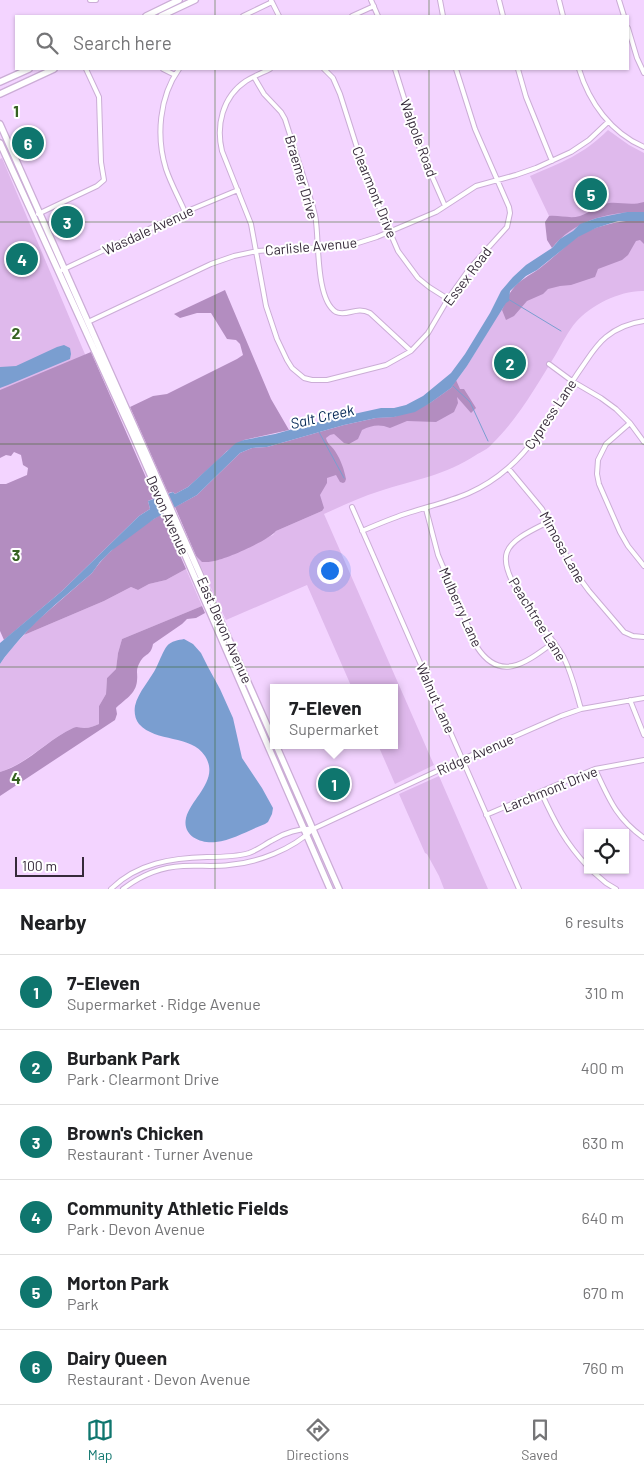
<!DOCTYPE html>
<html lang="en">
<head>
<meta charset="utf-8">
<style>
  :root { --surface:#fff; --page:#f6f6f6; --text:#202124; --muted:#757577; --line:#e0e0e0; --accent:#0f766e }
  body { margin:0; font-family:Barlow,sans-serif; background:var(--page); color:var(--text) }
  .controls { position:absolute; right:15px; bottom:15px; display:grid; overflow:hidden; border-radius:0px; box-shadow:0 1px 4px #0004 }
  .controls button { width:45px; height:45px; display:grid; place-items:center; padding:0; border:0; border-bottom:1px solid var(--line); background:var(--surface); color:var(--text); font:25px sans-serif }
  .scale { position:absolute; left:15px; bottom:12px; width:69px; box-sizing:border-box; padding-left:5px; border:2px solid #362a3a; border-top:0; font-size:14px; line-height:18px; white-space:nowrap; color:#362a3a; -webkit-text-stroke:4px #fff; paint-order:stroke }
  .you { position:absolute; left:329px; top:570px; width:18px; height:18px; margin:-12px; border:4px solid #fff; border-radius:50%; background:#1a73e8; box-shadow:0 0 0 8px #1a73e833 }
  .badge { display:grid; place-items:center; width:32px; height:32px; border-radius:50%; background:var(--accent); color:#fff; font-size:16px; font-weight:700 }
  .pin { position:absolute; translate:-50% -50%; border:2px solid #fff; box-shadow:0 1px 5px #0006 }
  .popup { position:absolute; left:270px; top:684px; width:128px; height:65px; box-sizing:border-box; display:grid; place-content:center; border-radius:0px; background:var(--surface); filter:drop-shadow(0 1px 4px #0005); font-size:16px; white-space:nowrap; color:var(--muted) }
  .popup b { font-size:19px; color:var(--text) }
  .popup::after { content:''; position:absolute; left:50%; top:100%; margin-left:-10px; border:10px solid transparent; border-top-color:var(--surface) }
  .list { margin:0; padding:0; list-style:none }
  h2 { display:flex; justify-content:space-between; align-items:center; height:65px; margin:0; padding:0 20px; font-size:21px }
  h2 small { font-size:16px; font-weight:400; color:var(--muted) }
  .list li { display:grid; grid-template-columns:32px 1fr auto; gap:15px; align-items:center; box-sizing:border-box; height:75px; padding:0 20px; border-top:1px solid var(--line) }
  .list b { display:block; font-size:19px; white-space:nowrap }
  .list p { margin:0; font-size:16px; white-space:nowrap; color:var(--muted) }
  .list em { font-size:16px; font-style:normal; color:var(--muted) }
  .icon { flex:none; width:28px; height:28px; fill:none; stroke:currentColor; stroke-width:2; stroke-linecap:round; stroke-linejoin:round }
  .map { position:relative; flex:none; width:644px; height:889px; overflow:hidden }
  .search { position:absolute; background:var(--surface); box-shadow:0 1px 4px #0004; left:15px; right:15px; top:15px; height:55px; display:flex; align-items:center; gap:12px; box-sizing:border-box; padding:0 18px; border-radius:0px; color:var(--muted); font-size:19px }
  .sheet { height:515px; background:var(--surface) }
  nav { display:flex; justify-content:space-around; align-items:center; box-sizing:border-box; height:70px; border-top:1px solid var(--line); background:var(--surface); font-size:14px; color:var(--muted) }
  nav a { display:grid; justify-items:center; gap:2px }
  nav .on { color:var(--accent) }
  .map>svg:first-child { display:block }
  .green { fill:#dfb9ec }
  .forest { fill:#b38dc0 }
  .water { fill:#7a9ed0 }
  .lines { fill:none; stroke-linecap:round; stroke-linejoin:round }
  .stream { stroke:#7a9ed0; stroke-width:1 }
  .minor-casing { stroke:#cbadd6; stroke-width:6 }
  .secondary-casing { stroke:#cbadd6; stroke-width:8 }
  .minor { stroke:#fff; stroke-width:4 }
  .secondary { stroke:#fff; stroke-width:5.5 }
  .grid { fill:none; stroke:#366322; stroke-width:1; stroke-opacity:0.55 }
  .labels { text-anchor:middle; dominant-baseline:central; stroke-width:4; stroke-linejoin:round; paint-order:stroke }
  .street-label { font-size:14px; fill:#362a3a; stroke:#fff }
  .water-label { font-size:15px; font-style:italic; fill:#062957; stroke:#fff }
  .grid-label { font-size:16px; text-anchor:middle; font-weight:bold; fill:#366322; stroke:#fff; stroke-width:4; stroke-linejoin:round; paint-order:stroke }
</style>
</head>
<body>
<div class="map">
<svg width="644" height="889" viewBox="0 0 644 889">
  <rect width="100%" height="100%" fill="#f3d4ff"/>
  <!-- green -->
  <path class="green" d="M608,130l21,15 15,8v59h-17l-67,27 -30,-63c32,-14 53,-21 78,-46z
    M2,158l85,201 -87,37v-237z
    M644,221v70c-23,-1 -53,14 -68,31 -8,9 -14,22 -20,32 -19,31 -38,65 -64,90 -4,5 -11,8 -16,11 -30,20 -62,25 -96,36 -19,6 -38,15 -56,23l110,251 -39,19 -17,-39h16v-57h-42l-45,-103 -81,35 -30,-64 5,3 13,2 59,-26 3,-4 46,-20 -29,-71 83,-22 75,-30 16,-22 42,-70 28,-26 18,-14z
    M186,569l16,37 -80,33 -4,14 -2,16 -9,9 -1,16 -7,12v18c-5,2 -9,4 -15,4 -4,0 -7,-2 -11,0 -26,12 -45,35 -73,44v-108l11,-15 13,-14 80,-34 27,-14 7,3 11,-6 17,-4z
    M439,776l49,113h-44l-5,-13 -12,-22 -2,-1 -26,-59z"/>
  <!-- forest -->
  <path class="forest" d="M644,202v10c-34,-1 -70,8 -92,36l-5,-8 -2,-18 4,-6c11,-1 21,3 31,0 10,-3 19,-12 29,-13 12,-1 22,3 35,-1z
    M635,220l9,1v23l-4,-4 -4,1 -8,14 -6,5 -24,9 -3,8 -24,8 -11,1 -12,3 -5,5 -16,7 -13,15 -8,4 -4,-10c3,-6 6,-15 10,-20 7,-10 17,-14 27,-21 13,-10 25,-22 38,-32 17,-11 38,-15 58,-17z
    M225,290l46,109 18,31 -45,10 -17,11 -11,11 -28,25 -13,7 -2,-2 -5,1 -38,-86 23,-11 14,-2 70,-35 6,-4 -3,-11 -4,-4 -9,-1 -16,-26h-14l-17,5 -6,-4z
    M91,352l64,146 -7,3 2,8 -11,7 -77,75 -58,49 -4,-9v-147h6l21,-9 1,-7 -5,-3 -2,-10 -7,-3 -3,4 -5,-1 -6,3v-68z
    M456,380l4,9h4l12,19 -5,5 -14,-16 1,6 -4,9 -18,10 -29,-1 -17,7c-10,-4 -18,-3 -28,2l-4,9 -9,5 -5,-1 -10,-9 -4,1 -4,3c1,6 6,8 9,13 6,9 9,18 11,28l-1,3 -2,1 -3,-1 -4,-7 -9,3v5l-7,12 4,13 -2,3 -46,20c-7,9 -49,28 -62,30 -3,1 -8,1 -12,1l-6,-6 -21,-49 22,-12 43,-42 12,-5 15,-1 77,-22 32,-7 18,-1 36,-14 21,-15z
    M162,514l24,55 -20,11 -17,4 -11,6 -7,-3 -27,14 -80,34 7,-9 61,-53c17,-25 45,-44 70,-59z
    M202,606l3,7 -9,5 -9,1 -5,5 -29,20c-2,12 -8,9 -13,18 -5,9 -2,10 -3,19 -1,13 -13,19 -21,27l1,6 -2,6 -115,76v-24c28,-8 47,-32 73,-44 4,-2 7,0 11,0 6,0 10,-2 15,-4v-18l7,-12 1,-16 9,-9 2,-16 4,-14z"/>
  <!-- water -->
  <path class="water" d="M627,212h17v9h-26l-22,7 -18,9 -41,33 -11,6 -16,15 -1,10 -3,2 -39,63 -16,22 -21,15 -15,9 -21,5 -18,1 -32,7 -77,22 -15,1 -12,5 -43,42 -43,24 -43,32 -11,11 -8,11c-32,28 -67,55 -92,91v-21l62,-52 77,-75 11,-7 -2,-8 25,-9 2,2 13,-7 48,-44 8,-3 31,-6 47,-13 59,-13h13l12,-3 17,-9 28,-23 14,-19 25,-41 11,-22 12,-14 13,-12 26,-17 8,-9 13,-8 7,-7 17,-6z
    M64,345l6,3 1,6 -1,5 -62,26 -8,3v-21l16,-1 41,-19z
    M184,639l9,5 8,9 7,14 12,22 13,29 9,40 20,30 11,20 -1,6 -4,8 -3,2c-16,6 -32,16 -49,18 -15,2 -34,-6 -30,-24 6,-21 34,-38 19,-62 -14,-22 -49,-13 -66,-32 -4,-5 -5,-12 -4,-18 3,-14 16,-27 22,-40 3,-6 6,-15 10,-20 4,-5 12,-6 17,-7z"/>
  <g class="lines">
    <!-- stream -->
    <path class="stream" d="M508,299l53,32
      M453,386l17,16 18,39
      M319,432l25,46"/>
    <!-- minor casing -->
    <g class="minor-casing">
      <path id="minor" d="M90,0h6
        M271,0l8,16
        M371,0l7,16
        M440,0l3,16
        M499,0l4,16
        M559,0l4,16
        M619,0l5,16
        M243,16l29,-14
        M352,16l22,-10
        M628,28l9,30 7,15
        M163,69l12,6
        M179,69c-20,28 -23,68 -13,100 5,15 13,29 19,43
        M270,69c-8,4 -16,7 -24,12 -24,16 -30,45 -24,70l29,73 15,82 11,33 10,21 5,8 12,10 8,2h15l59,-15 25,-14 17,-18 20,-34 22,-31 37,-41 3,-14 -1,-6 -34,-78 -19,-60
        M324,69l9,9 7,16 27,85 31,72 20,27 11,9 19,12
        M395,69l25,80 25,57
        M518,69l8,28 26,64
        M579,69c10,33 32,64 65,78
        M254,77l10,17 17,18 4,7 28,88c1,5 3,10 3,15 3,21 0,78 20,90 11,5 20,-6 34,1l41,38
        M38,214l59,-28 7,-6 -3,-18 -2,-65 -13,-28
        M62,270l123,-58 53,-22
        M88,322l123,-58 23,-8 23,-5 79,-5 22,-3 19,-6 59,-25 40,-26 40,-11 20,-7 35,-16 18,-12 19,-18
        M549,364l23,17 29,17 15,11 14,14 14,19
        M630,423l-24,21 -8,16 -1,14 2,10 21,48 8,14 16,20
        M508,468l34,41 33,63 14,19 35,41 9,4 11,1
        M352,507l167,382
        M426,509l12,46 39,92c24,37 51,14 77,-5
        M550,521c-13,7 -38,17 -43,31 -10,27 45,82 57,106 8,16 12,34 17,51
        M362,531c14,-6 28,-12 43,-17 40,-13 70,-17 103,-46 32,-28 50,-67 74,-101 7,-10 14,-22 24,-30 11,-9 24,-14 38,-16
        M630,700l14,35
        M595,769c14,30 21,49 49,69
        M541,792c14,31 24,50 47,75
        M486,815l82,-35 27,-11 49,-9
        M591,870l15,13 10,6
        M111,889c26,-26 61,-31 96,-32 14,0 29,0 42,-4 9,-3 16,-9 24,-13 11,-7 27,-12 40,-11
        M123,889c17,-13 38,-22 60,-23 15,-1 31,1 46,-1 28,-2 64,-16 84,-36l150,-70 98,-43 20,-7 63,-11"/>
    </g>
    <!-- secondary casing -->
    <g class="secondary-casing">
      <path id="secondary" d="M146,16l33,-16
        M161,16l34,-16
        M0,82l29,-13
        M0,94l54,-25
        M0,124l274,617
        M0,143l133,292 197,454
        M276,745l63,144"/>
    </g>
    <!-- minor -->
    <use href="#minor" class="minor"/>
    <!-- secondary -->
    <use href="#secondary" class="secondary"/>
  </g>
  <!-- grid -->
  <path class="grid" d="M215,0v16M429,0v16M215,69v820M429,69v820M0,222h644M0,444h644M0,667h644"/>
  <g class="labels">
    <!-- street labels -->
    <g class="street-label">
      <text transform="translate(419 138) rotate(70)">Walpole Road</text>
      <text transform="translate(302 177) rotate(74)">Braemer Drive</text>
      <text transform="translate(375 192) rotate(68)">Clearmont Drive</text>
      <text transform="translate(148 230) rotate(-25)">Wasdale Avenue</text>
      <text transform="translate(311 246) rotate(-5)">Carlisle Avenue</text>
      <text transform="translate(467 276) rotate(-53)">Essex Road</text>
      <text transform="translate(550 414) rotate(-56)">Cypress Lane</text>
      <text transform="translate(168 515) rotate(66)">Devon Avenue</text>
      <text transform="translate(563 547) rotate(61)">Mimosa Lane</text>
      <text transform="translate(461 607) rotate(66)">Mulberry Lane</text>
      <text transform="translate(538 619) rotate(58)">Peachtree Lane</text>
      <text transform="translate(225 630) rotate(66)">East Devon Avenue</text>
      <text transform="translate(436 698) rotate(66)">Walnut Lane</text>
      <text transform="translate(475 754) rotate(-24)">Ridge Avenue</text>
      <text transform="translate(550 789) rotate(-22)">Larchmont Drive</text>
    </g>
    <!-- water labels -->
    <g class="water-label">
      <text transform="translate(322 416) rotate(-13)">Salt Creek</text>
    </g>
  </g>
  <g class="grid-label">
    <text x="16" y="117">1</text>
    <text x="16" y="339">2</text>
    <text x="16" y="561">3</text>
    <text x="16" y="784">4</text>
  </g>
</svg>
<div class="controls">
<button><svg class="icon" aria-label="locate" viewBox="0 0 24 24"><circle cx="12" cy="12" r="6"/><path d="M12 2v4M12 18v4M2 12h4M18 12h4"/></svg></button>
</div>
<div class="scale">100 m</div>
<div class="you"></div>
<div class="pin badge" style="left:334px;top:784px">1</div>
<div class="popup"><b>7-Eleven</b>Supermarket</div>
<div class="pin badge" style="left:510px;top:363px">2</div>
<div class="pin badge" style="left:67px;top:222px">3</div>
<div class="pin badge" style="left:22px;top:259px">4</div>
<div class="pin badge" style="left:591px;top:194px">5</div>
<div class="pin badge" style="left:28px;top:143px">6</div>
<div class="search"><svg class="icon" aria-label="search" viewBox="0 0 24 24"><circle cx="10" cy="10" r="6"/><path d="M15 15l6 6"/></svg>Search here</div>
</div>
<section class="sheet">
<h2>Nearby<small>6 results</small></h2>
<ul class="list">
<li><span class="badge">1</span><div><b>7-Eleven</b><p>Supermarket · Ridge Avenue</p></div><em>310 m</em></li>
<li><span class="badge">2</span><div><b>Burbank Park</b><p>Park · Clearmont Drive</p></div><em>400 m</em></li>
<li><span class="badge">3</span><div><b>Brown's Chicken</b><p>Restaurant · Turner Avenue</p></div><em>630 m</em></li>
<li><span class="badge">4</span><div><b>Community Athletic Fields</b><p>Park · Devon Avenue</p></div><em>640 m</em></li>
<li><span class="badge">5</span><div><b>Morton Park</b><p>Park</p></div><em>670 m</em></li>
<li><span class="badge">6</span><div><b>Dairy Queen</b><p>Restaurant · Devon Avenue</p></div><em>760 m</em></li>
</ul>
</section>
<nav>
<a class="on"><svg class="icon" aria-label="map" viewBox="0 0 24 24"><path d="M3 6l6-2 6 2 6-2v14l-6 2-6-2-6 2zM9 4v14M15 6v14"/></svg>Map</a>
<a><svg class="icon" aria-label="directions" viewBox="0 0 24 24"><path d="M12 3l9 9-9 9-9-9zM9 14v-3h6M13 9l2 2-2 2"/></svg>Directions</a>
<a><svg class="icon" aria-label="saved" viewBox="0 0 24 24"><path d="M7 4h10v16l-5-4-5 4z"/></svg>Saved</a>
</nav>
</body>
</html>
